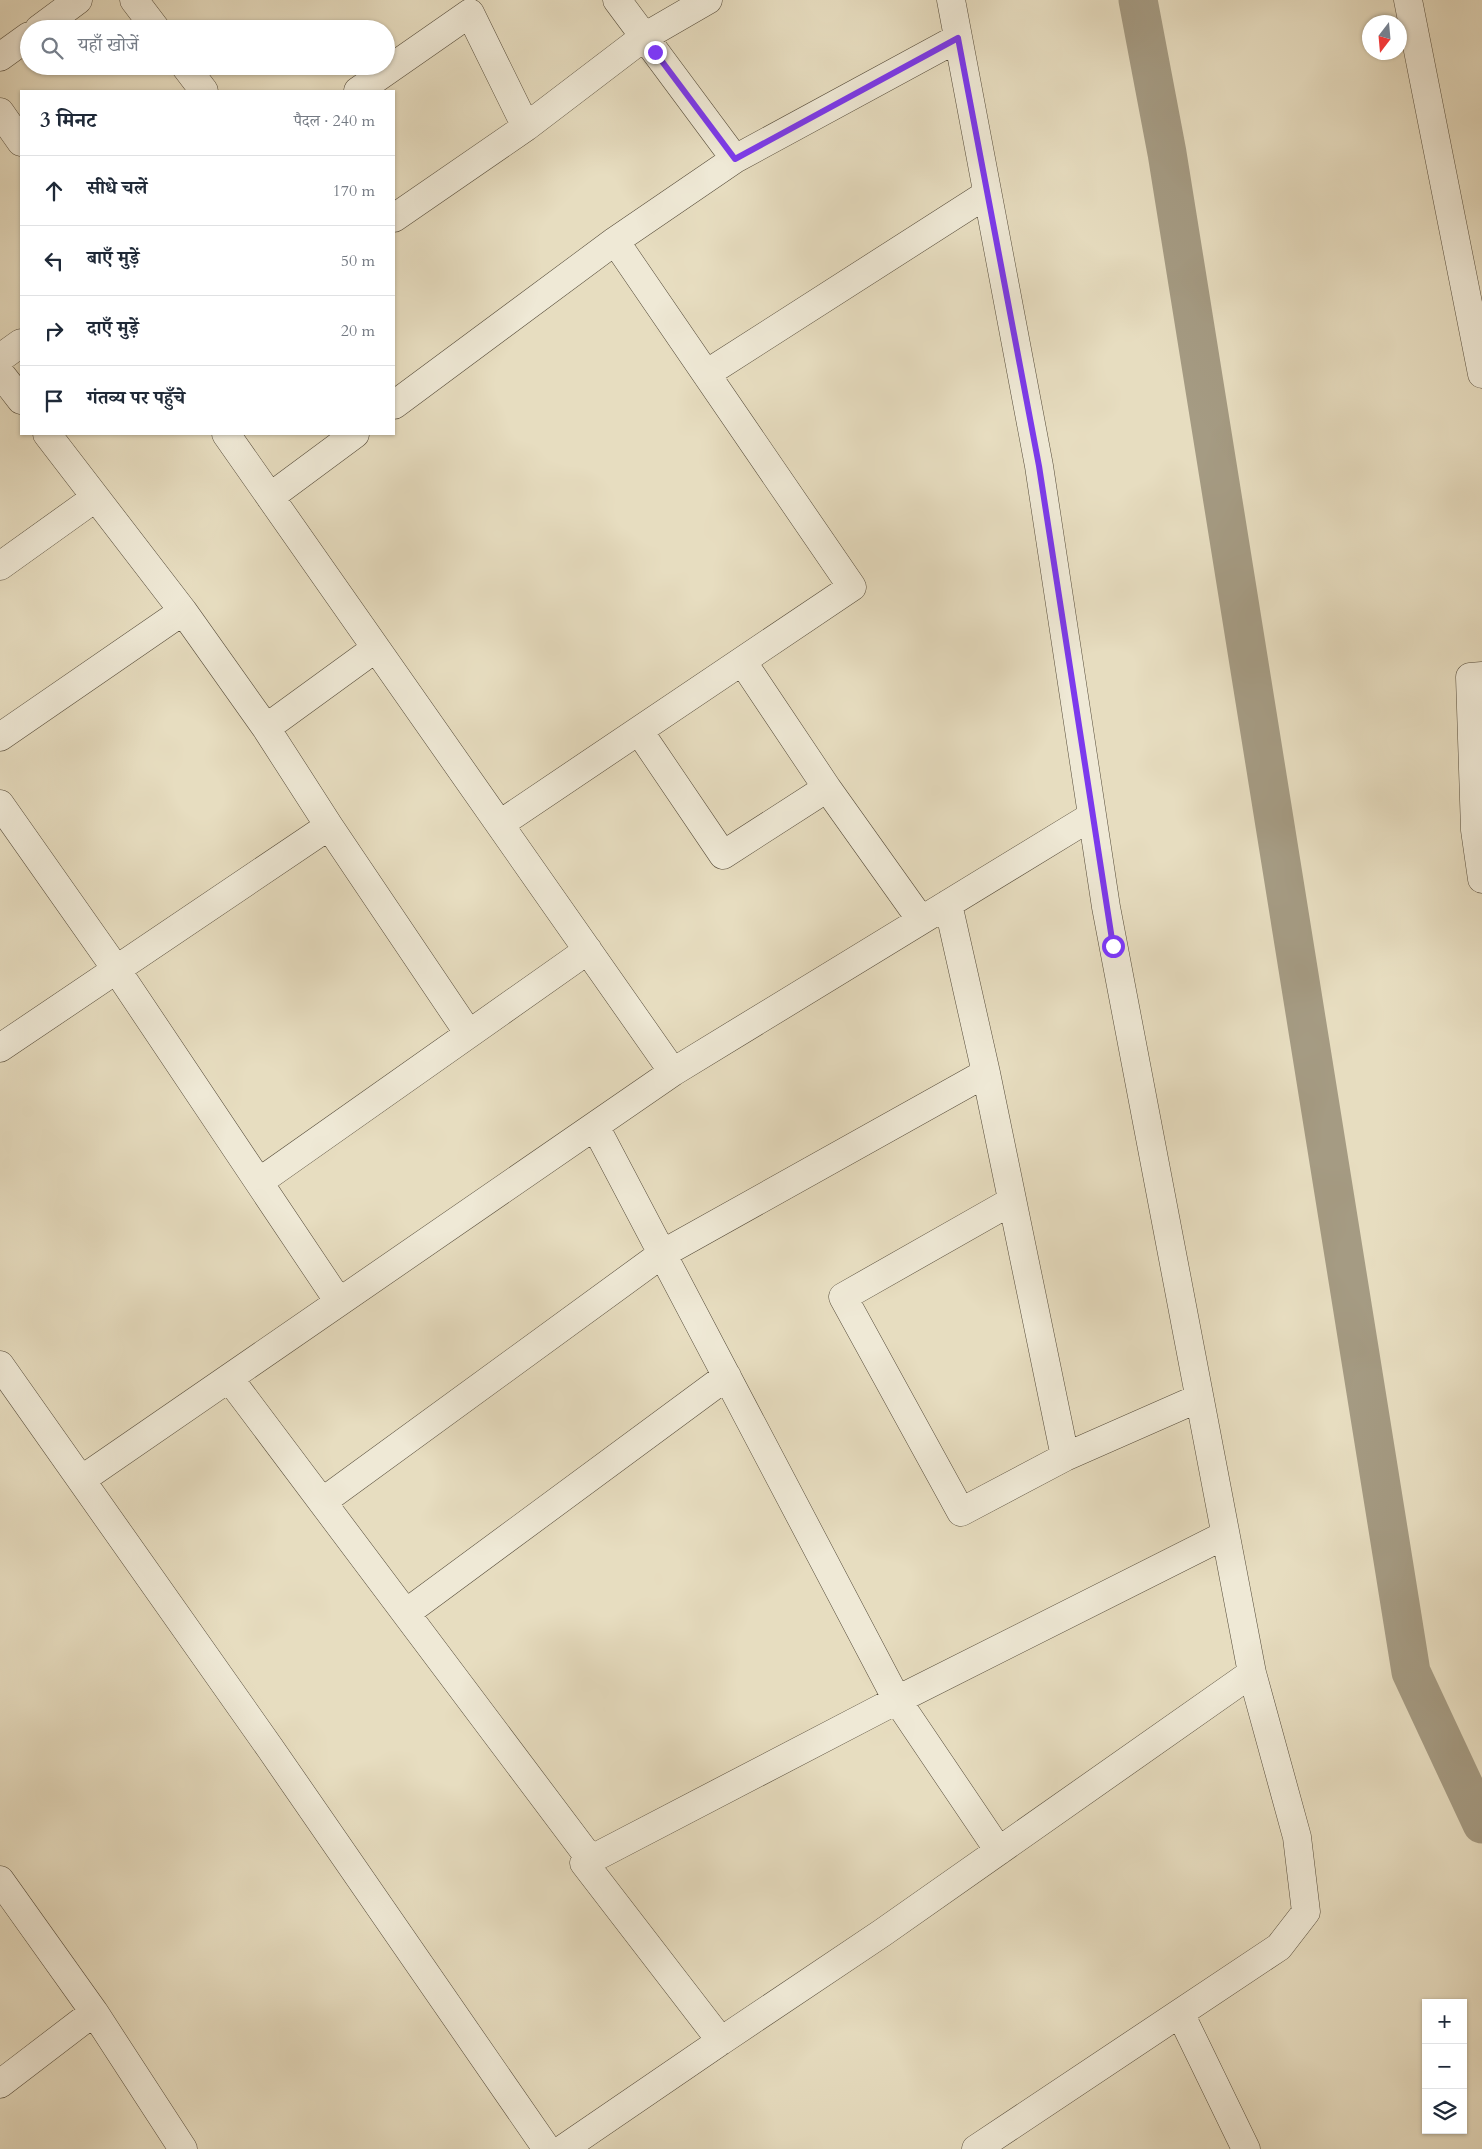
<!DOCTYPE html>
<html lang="hi">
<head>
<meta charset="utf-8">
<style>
  :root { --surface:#fff; --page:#f2f2f3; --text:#1f2937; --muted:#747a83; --line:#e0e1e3 }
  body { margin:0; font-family:Cardo,"Noto Serif Devanagari",serif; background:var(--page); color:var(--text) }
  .controls { position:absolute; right:15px; bottom:15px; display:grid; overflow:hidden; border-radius:0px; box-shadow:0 1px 4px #0004 }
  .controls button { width:45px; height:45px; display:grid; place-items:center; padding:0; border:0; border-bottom:1px solid var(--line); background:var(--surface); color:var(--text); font:25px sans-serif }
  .compass { position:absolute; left:1362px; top:15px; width:45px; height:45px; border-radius:50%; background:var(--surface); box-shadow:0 1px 4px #0004; rotate:196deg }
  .stop { position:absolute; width:15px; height:15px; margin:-11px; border:4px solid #7c3aed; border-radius:50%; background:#fff }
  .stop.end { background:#7c3aed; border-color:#fff; box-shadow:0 1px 5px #0008 }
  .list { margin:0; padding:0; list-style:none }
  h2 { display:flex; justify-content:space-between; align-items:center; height:65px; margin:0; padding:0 20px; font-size:21px }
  h2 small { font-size:16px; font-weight:400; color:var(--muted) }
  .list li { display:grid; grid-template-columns:32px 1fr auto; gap:15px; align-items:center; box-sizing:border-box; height:70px; padding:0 20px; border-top:1px solid var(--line) }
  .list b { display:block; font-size:19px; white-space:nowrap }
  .list em { font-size:16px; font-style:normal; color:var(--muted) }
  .icon { flex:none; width:28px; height:28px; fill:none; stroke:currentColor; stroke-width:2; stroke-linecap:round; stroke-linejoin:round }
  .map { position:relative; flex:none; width:1482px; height:2149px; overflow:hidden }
  .search { position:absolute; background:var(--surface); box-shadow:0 1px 4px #0004; left:20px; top:20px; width:375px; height:55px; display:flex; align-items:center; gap:12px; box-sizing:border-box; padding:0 18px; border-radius:28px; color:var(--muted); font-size:19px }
  .panel { position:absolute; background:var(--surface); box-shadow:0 1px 4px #0004; left:20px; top:90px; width:375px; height:345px; border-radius:0px }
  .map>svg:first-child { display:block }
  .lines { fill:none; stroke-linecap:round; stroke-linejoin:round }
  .canal { stroke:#a59b83; stroke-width:39 }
  .minor-casing { stroke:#564c3a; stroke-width:29 }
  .minor { stroke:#efe9d6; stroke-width:28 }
  .route { stroke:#7c3aed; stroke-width:6 }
</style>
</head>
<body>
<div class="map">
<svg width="1482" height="2149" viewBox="0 0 1482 2149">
  <rect width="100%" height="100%" fill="#e7ddc0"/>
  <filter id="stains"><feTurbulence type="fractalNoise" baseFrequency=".004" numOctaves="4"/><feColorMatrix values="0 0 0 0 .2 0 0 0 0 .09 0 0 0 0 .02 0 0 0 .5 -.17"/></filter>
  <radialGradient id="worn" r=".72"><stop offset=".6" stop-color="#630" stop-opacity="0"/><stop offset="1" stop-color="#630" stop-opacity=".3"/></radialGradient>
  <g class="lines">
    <!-- canal -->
    <path class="canal" d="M1138,0l29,153 244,1519 71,152"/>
    <!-- minor casing -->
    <g class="minor-casing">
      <path id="minor" d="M134,0l22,29
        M617,0l118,159
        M951,0l88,466 67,441 146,766 45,164 9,75 -27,35 -303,202
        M1408,0l74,374
        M39,29l39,-29
        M0,57l29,-21
        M185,66l19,25
        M358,91l112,-78 56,114 -132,91
        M0,112l21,30
        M526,127l118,-90 64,-37
        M0,358l21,-15
        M0,373l21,27
        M706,374l281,-180
        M394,405l221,-164
        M47,434l136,177
        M226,434l447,638
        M270,497l85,-63
        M0,566l95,-68
        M1482,676l-12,1 5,153 7,49
        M266,728l110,-80
        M639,731l84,124 104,-67 -85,-127
        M0,737l183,-126 83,117 63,98 -329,222
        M827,788l94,132
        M0,804l116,165 223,333
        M500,824l352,-237 -237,-346 120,-82 223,-121
        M329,826l140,208
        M986,1073l79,384 -104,55 -118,-215 169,-96
        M595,1126l302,574 328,-165
        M259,1182l329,-232
        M0,1365l270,383 277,401
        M229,1378l362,482
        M1065,1457l134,-59
        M81,1480l592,-408 419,-256
        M322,1502l340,-248 324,-181 -38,-169
        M406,1613l321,-237
        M0,1880l94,132 89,137
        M1180,2013l66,136
        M721,2041l161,-108 370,-260
        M0,2084l94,-72
        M563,2149l158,-108 -137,-178 313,-163 102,151"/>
    </g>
    <!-- minor -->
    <use href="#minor" class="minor"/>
  </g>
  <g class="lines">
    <!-- route -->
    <path class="route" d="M655,52l80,107 223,-121 81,428 74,480"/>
  </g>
  <rect width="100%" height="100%" filter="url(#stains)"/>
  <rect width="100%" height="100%" fill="url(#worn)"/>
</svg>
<div class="controls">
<button>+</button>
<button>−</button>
<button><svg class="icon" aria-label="layers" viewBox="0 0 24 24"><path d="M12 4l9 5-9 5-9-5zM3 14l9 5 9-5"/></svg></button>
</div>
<svg class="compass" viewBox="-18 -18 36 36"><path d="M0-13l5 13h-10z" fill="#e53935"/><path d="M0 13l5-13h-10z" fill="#747a83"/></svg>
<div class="stop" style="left:1113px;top:946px"></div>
<div class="stop end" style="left:655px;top:52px"></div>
<div class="search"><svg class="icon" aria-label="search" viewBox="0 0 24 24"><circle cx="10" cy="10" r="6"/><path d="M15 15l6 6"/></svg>यहाँ खोजें</div>
<section class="panel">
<h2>3 मिनट<small>पैदल · 240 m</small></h2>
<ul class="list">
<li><svg class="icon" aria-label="ahead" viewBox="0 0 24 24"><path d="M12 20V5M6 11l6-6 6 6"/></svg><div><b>सीधे चलें</b></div><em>170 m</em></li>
<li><svg class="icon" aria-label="left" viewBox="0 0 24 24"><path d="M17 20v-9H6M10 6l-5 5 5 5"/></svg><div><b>बाएँ मुड़ें</b></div><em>50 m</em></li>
<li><svg class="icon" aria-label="right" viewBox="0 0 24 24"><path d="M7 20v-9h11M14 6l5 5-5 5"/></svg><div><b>दाएँ मुड़ें</b></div><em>20 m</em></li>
<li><svg class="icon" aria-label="arrive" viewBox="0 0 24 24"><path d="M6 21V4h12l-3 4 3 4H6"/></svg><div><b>गंतव्य पर पहुँचे</b></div></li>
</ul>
</section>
</div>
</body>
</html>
